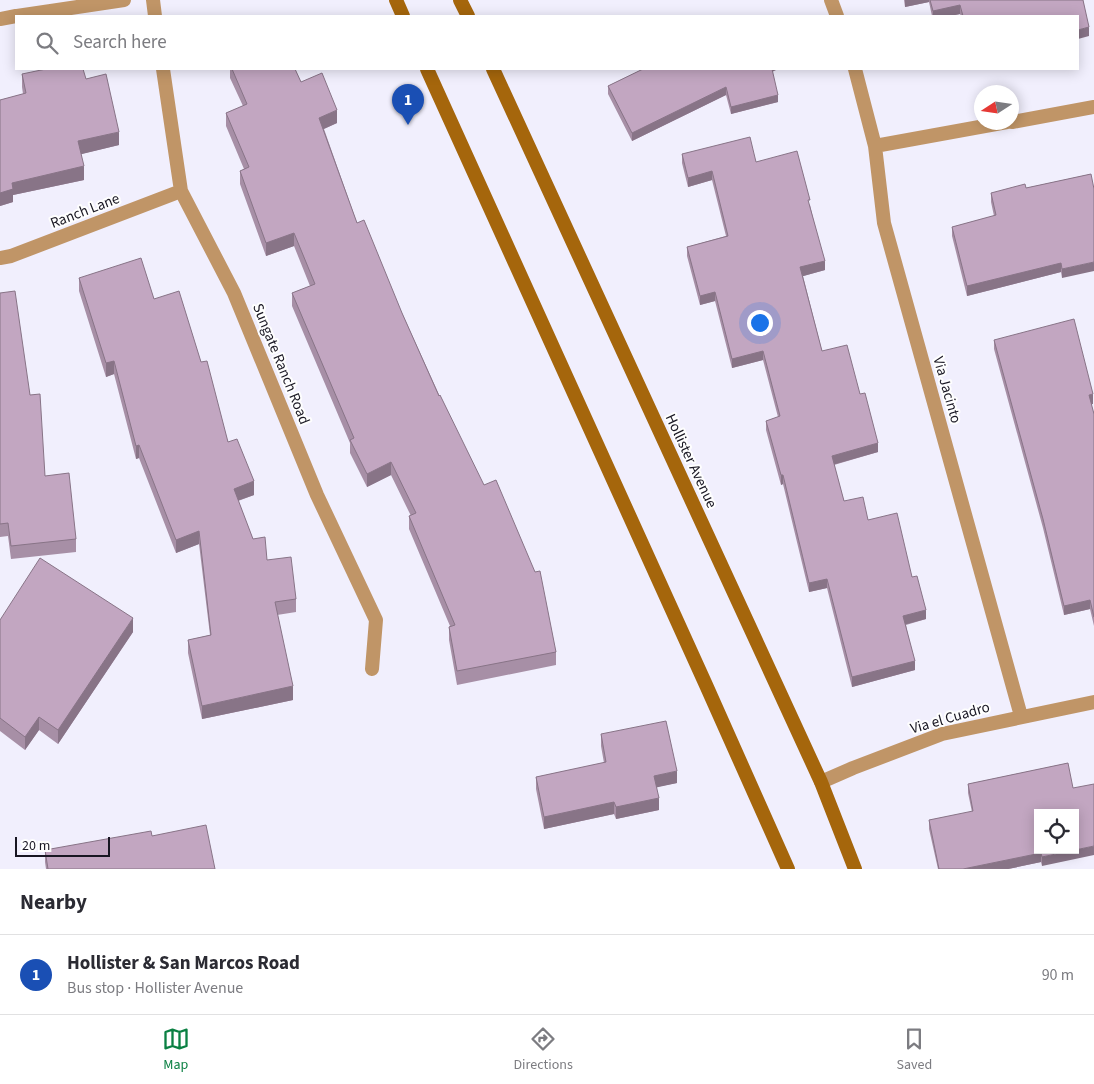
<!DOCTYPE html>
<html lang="en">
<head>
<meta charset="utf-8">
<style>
  :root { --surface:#fff; --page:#f7f7f7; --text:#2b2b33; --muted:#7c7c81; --line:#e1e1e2; --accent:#0b8043 }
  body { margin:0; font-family:"Source Sans 3",sans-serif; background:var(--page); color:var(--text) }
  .controls { position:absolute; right:15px; bottom:15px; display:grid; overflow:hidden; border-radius:0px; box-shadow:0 2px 12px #0003 }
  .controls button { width:45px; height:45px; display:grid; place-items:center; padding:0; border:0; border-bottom:1px solid var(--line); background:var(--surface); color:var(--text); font:25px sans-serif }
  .compass { position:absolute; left:974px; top:85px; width:45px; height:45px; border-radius:50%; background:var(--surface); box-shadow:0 2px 12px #0003; rotate:258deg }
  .scale { position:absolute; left:15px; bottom:12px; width:95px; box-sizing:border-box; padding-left:5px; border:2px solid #181622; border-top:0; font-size:14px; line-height:18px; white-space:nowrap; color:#181622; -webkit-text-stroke:4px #fefefe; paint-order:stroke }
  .you { position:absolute; left:759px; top:322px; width:18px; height:18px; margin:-12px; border:4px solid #fff; border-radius:50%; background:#1a73e8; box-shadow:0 0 0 8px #1a73e833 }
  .badge { display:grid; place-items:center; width:32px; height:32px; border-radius:50%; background:var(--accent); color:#fff; font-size:16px; font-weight:700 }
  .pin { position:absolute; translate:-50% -41px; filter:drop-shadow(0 1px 2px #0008) }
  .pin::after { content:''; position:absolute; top:26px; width:18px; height:15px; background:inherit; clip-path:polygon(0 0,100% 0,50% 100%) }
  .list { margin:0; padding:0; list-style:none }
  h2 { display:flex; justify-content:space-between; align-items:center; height:65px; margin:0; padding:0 20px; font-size:21px }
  h2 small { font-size:16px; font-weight:400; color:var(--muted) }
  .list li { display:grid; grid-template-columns:32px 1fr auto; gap:15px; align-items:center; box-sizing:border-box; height:80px; padding:0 20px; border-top:1px solid var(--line) }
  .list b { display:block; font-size:19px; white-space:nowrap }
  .list p { margin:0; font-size:16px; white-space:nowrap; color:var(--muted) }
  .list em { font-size:16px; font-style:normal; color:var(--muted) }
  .icon { flex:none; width:28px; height:28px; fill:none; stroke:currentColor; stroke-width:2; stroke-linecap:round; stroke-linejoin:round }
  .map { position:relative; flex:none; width:1094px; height:869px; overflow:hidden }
  .search { position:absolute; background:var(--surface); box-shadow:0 2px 12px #0003; left:15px; right:15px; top:15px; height:55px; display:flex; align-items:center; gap:12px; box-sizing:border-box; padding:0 18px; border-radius:0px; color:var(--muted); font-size:19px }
  .sheet { height:145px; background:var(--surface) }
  nav { display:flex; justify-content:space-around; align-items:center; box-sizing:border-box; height:70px; border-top:1px solid var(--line); background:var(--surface); font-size:14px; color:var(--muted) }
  nav a { display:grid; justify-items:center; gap:2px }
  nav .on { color:var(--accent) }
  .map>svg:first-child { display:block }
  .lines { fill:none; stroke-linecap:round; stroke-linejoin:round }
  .minor { stroke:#c09567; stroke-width:14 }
  .secondary { stroke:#a5660c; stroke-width:14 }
  .wall { fill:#a78fa6 }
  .shaded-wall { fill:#887487 }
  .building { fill:#c2a6c1; stroke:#887487 }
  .labels { text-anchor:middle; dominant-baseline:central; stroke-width:4; stroke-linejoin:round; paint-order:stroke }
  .street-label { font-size:15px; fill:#181622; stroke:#fefefe }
</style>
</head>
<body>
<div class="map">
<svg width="1094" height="869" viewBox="0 0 1094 869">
  <rect width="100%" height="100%" fill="#f1effd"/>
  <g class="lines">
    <!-- minor -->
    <path class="minor" d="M153,0l2,16
      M831,0l6,16
      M17,16l107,-16
      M0,19l16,-3
      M163,69l18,122 53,102 83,202 59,125 -4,49
      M855,69l20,77 9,77 137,493
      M1012,122l82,-15
      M875,146l132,-24
      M0,258l11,-2 170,-65
      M821,782l32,-14 89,-34 152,-32"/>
    <!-- secondary -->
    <path class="secondary" d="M396,0l7,16
      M460,0l8,16
      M427,69l279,616 82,184
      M493,69l328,713 34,87"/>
  </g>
  <!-- wall -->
  <path class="wall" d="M904,0h179l6,36 -11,-20h-117l-1,-2 -10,2h-18l-3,-14 -24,5z
    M230,69h65l6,13 36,41 -13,6 33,94 45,90 154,339v13l-99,20 -8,-45v-13l1,-1 -41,-97v-13h2l-20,-41 -24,12 -17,-34v-10l-58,-137v-13l18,-7 -16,-40 -28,10 -26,-72v-13l4,-2 -18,-43v-13l17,-7 -13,-28z
    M643,69h135l-6,3 6,30 -47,12 -5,-19 -94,46 -24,-47v-8z
    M22,74l64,5 33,66 -38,9 3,26 -71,15v7l-13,4v-106l23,-6 -1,-7z
    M682,154l74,8 54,43 15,65 -22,6 19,75 38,43 18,58 -44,13 10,36 24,19 44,57 14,42 -20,6 9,45 -63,17 -25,-99 -18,4 -26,-108 -2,1 -15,-55v-9l12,-4 -15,-57 -31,8 -17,-67 -15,4 -13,-49v-9l39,-11 -14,-56 -24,7 -6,-24z
    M1091,174l-29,104 -1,-6 -94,24 -15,-60v-9l42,-11 -3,-14v-9l35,-5z
    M79,278l75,21 47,63 27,80 26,53 -16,6 15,38 14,21 29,39v13l-19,3 16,85 -91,19 -14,-66v-13l22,-5 -11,-91 -23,9 -37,-95 -3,1 -22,-85 -8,3 -27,-86z
    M0,293l30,102 15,81 31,63v13l-65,7 -3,-23 -8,1z
    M994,340l99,64h-2l3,10v212l-4,-17 -26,6 -21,-87 -49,-179z
    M0,620l133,12 -75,112 -19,-14 -14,20 -25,-19z
    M601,734l76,49 -21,4 3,23 -43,9 -2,-5 -70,15 -8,-40v-12l68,-14 -3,-17z
    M1068,763l-26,103 -1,-4 -33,7h-70l-9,-40v-9l43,-8 -4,-19v-9z
    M152,836l63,33h-169l-1,-7v-12z"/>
  <!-- shaded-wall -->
  <path class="shaded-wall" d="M905,0h24v2l-24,5z
    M960,5v9l-10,2h-17v-5z
    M1089,27v9l-11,3v-9z
    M771,69h7l-7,3z
    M726,87v8l-94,46v-8z
    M778,95v7l-47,12v-7z
    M337,110v13l-18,8v-13z
    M119,132v13l-41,10v-14z
    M84,166v14l-71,15v7l-13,4v-13l12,-10z
    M712,171v9l-24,7v-9z
    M294,233v13l-28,10v-13z
    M825,261v9l-25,7v-10z
    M1094,262v9l-32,7v-9z
    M1061,263v9l-94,24v-10z
    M715,292v9l-15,4v-9z
    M763,351v9l-31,8v-9z
    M114,361v13l-8,3v-14z
    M1093,394v10l-4,1v-10z
    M878,443v9l-46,13v-9z
    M139,445v13l-3,1v-13z
    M391,462v13l-24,12v-13z
    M781,475h2v9l-2,1z
    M254,481v14l-20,7v-13z
    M199,531v13l-23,9v-13z
    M827,579v9l-18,4v-9z
    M1090,600v9l-26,6v-9z
    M926,610v9l-23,6v-9z
    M133,618v14l-75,112v-14z
    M915,661v9l-63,17v-10z
    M293,686v14l-91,19v-13z
    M39,717v13l-14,20v-13z
    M677,771v12l-23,5v-12z
    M659,798v12l-43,9v-12z
    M614,802v12l-70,15v-12z
    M1094,846v9l-52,11v-9z
    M1041,853v9l-33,7h-45z"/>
  <!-- building -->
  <path class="building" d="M930,0h153l6,27 -11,3v-14h-115l-3,-11 -27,6z
    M46,69h37l3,10 20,-5 13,58 -41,9 6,25 -72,17 1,6 -13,4v-93l26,-7 -4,-19z
    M232,69h63l6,13 21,-9 15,37 -18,8 38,105 7,-3 38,93 37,83 1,-1 44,90 12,-5 39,92 5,-1 16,81 -99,19 -8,-44 6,-2 -46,-109 7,-3 -25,-51 -24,12 -17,-34 4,-2 -62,-145 23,-9 -21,-51 -28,10 -26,-72 9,-4 -23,-54 21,-9z
    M643,69h129l6,26 -47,12 -5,-20 -94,46 -24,-47z
    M750,137l6,25 41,-11 13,49h-2l17,61 -25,6 22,84 25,-6 13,49 5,-1 13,50 -46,13 12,45 19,-4 5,23 29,-7 15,64 5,-1 9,34 -23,6 12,45 -63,16 -25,-98 -18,4 -26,-108h-2l-15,-54 14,-5 -17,-65 -31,8 -17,-67 -15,4 -13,-49 41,-11 -16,-65 -24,7 -6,-24z
    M1091,174l3,15v73l-32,7 -1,-6 -94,23 -15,-59 44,-12 -5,-22 34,-9 1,4z
    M141,258l13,41 25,-8 22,71 6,-1 21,81 9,-3 17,42 -20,8 19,50 12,-2 2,23 24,-3 5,42 -21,3 18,84 -91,20 -14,-66 23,-5 -12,-104 -23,9 -37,-95 -3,1 -22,-85 -8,2 -27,-85z
    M15,291l15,104 10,-1 5,82 24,-3 7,66 -65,7 -3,-23 -8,1v-231z
    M1074,319l19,75 -4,1 5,19v203l-4,-17 -26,6 -21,-87 -49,-179z
    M40,558l93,60 -75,112 -19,-13 -14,20 -25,-19v-98z
    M666,721l11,50 -23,5 5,22 -43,9 -2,-5 -70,15 -8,-40 70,-15 -5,-28z
    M1068,763l5,25 21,-4v62l-19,4v-37h-37v37h36l-32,7 -1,-4 -78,16h-24l-10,-49 44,-9 -5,-27z
    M206,825l9,44h-167l-3,-19 106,-19 1,5z"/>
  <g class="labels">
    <!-- street labels -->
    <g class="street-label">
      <text transform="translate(85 211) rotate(-21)">Ranch Lane</text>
      <text transform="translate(281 364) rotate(68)">Sungate Ranch Road</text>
      <text transform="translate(947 390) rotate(74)">Via Jacinto</text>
      <text transform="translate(691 461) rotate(65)">Hollister Avenue</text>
      <text transform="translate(950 718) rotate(-16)">Via el Cuadro</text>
    </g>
  </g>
</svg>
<div class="controls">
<button><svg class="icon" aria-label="locate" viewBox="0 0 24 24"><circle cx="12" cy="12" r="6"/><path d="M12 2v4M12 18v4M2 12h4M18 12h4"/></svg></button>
</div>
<svg class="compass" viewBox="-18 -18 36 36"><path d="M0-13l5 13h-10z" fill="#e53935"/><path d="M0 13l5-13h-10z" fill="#7c7c81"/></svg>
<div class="scale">20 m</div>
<div class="you"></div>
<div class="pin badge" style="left:408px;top:125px;background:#1a4fb4">1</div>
<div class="search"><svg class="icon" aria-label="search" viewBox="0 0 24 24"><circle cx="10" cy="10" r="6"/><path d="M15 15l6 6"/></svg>Search here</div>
</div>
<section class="sheet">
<h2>Nearby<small></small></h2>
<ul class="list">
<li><span class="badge" style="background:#1a4fb4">1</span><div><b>Hollister &amp; San Marcos Road</b><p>Bus stop · Hollister Avenue</p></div><em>90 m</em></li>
</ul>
</section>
<nav>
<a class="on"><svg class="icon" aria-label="map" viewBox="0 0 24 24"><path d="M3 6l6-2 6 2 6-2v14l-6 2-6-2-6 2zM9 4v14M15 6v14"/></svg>Map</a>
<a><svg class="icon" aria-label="directions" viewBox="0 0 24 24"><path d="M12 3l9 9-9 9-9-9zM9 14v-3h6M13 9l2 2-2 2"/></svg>Directions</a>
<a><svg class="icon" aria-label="saved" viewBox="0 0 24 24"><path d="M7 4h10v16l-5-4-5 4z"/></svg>Saved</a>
</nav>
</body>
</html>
